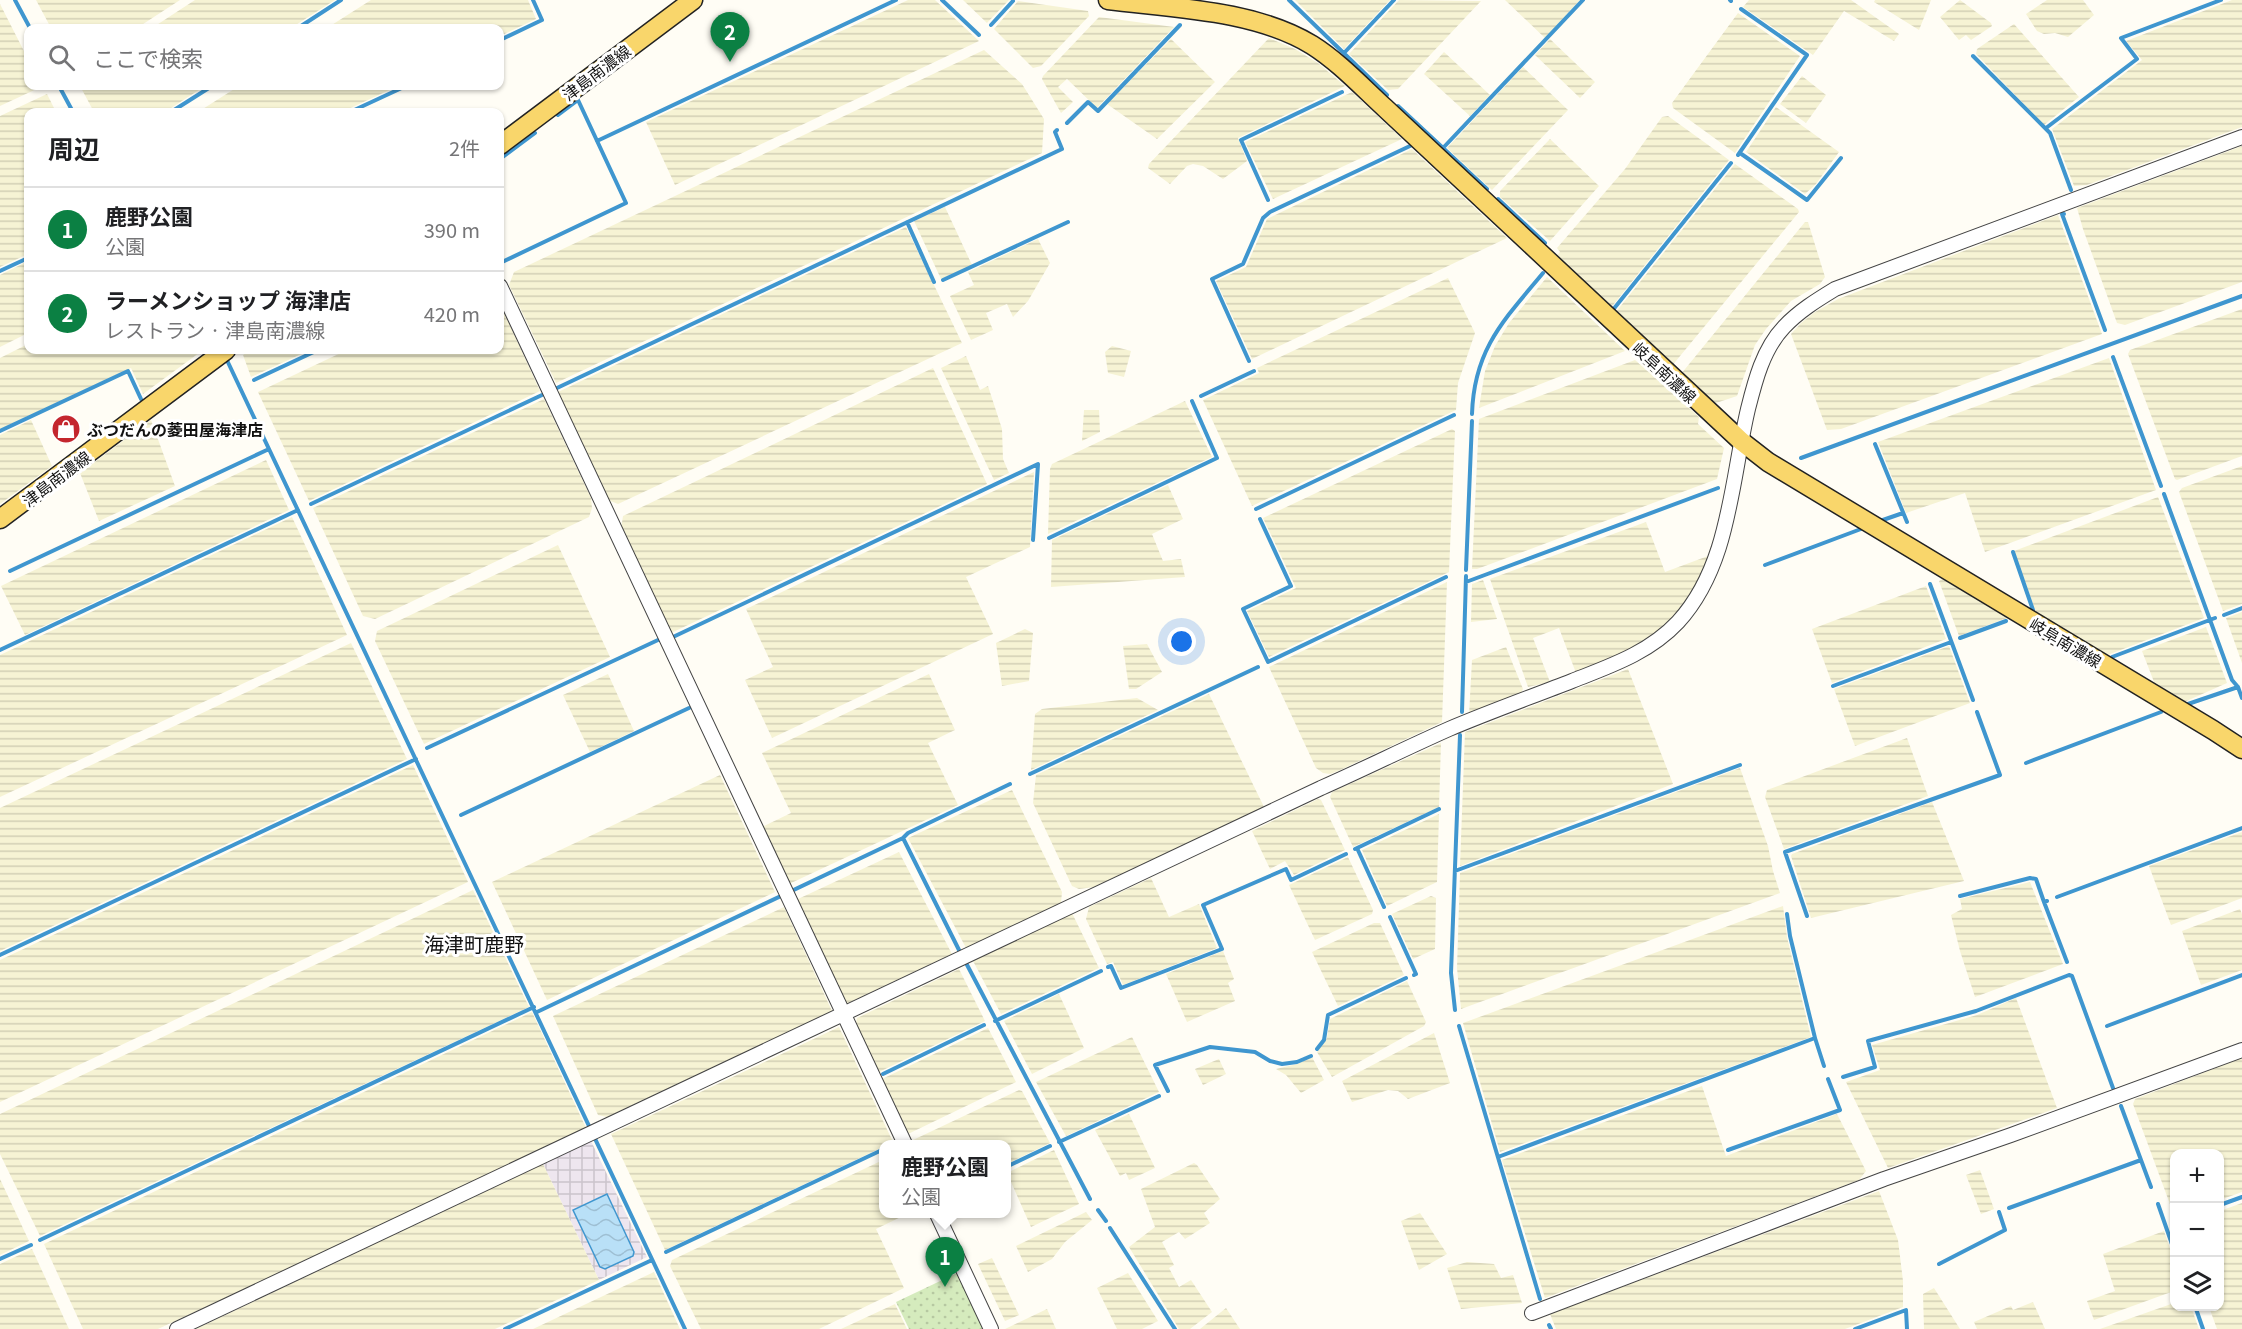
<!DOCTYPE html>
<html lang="ja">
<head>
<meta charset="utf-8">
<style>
  :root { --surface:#fff; --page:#f2f2f2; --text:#202124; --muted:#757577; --line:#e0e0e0; --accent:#0b8043 }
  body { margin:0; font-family:Georgia,"Noto Sans JP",serif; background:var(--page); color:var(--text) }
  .controls { position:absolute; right:18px; bottom:18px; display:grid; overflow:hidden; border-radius:12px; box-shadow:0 2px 4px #0004 }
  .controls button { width:54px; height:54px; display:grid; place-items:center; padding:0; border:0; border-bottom:2px solid var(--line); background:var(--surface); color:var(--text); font:30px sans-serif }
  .you { position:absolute; left:1182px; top:642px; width:21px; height:21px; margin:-15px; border:4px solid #fff; border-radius:50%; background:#1a73e8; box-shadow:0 0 0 9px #1a73e833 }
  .badge { display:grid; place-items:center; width:39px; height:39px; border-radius:50%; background:var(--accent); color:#fff; font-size:20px; font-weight:700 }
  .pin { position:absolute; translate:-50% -50px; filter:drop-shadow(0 2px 3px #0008) }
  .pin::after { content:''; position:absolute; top:32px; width:21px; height:18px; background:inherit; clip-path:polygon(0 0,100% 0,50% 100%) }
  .popup { position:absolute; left:879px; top:1140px; width:132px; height:78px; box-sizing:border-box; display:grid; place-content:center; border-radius:12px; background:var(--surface); filter:drop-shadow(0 2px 4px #0005); font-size:20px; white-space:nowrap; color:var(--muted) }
  .popup b { font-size:22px; color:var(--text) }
  .popup::after { content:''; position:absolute; left:50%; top:100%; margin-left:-12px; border:12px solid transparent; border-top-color:var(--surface) }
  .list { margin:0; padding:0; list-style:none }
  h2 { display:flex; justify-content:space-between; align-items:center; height:78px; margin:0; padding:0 24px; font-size:26px }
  h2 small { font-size:20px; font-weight:400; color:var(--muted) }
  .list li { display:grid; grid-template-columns:39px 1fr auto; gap:18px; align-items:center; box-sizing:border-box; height:84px; padding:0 24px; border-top:2px solid var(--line) }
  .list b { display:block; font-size:22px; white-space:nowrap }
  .list p { margin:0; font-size:20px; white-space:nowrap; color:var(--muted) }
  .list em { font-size:20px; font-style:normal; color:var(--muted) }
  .icon { flex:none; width:33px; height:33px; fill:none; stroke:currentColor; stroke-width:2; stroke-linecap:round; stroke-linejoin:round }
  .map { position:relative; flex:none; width:2242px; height:1329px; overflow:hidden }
  .search { position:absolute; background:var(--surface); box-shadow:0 2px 4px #0004; left:24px; top:24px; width:480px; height:66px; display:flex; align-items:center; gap:15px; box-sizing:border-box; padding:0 21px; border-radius:12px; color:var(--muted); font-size:22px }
  .panel { position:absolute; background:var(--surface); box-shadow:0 2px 4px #0004; left:24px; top:108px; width:480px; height:246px; border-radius:12px }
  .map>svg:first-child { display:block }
  .industrial { fill:url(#industrial-grid) }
  .farmland { fill:url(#farmland-rules) }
  .grass { fill:url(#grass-dots) }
  .water { fill:url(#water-waves); stroke:#3f96cf; stroke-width:1.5 }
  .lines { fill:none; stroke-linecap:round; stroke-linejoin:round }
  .stream { stroke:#3f96cf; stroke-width:4 }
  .minor-casing { stroke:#444; stroke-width:16 }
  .major-casing { stroke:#222; stroke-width:21 }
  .minor { stroke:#fff; stroke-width:14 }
  .major { stroke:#f9d66b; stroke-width:18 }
  .labels { text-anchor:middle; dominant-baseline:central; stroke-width:6; stroke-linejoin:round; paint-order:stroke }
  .street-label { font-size:16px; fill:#111; stroke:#fff }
  .poi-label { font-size:16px; font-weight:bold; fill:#111; stroke:#fff; text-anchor:start }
  .quarter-label { font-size:20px; fill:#111; stroke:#fff }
</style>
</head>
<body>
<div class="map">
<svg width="2242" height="1329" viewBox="0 0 2242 1329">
  <defs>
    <pattern id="industrial-grid" width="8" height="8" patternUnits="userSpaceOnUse" patternTransform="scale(1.5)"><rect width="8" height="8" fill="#eee6ef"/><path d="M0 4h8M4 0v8" fill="none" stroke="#cbc4cc"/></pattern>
    <pattern id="farmland-rules" width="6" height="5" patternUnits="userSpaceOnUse" patternTransform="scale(1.5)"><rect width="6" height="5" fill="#f6f3d4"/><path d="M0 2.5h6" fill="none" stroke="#d2cfb5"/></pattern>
    <pattern id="grass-dots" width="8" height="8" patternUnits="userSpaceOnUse" patternTransform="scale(1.5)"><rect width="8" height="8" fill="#d5ebbd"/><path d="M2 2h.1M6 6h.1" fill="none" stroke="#b6c8a1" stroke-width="1.8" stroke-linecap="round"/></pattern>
    <pattern id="water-waves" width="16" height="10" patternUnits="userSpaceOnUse" patternTransform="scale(1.5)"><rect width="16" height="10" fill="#b9e0f7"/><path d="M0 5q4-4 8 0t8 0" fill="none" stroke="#9ebfd3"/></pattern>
  </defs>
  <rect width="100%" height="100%" fill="#fffdf5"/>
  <!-- industrial -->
  <path class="industrial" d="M591,1141l56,116 -48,23 -56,-116z"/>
  <!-- farmland -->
  <path class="farmland" d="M36,0h144l-43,28h-86z
    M195,0h140l-44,28h-139z
    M371,0h157l8,19 -36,17v-8h-173z
    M908,0h27l44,41 -304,144 -29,-63z
    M963,0h46l-22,23z
    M1295,0h95l-46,49z
    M1399,0l82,1 -83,88 -10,1 -39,-36z
    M1505,0h75l-35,38z
    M1749,0h102l48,34 -5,7 -50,-30 -31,44 -70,-48z
    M1875,0h56l-12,30 -45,-28z
    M1960,0l31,23 1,3 -21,14 -5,-5 -7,5 -19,-23z
    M2047,0h36l11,15 -26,22 -13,-4 -11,1 -7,-3 -11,-17z
    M2232,0h10v127l-155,58 -13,1 -22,-57 90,-69 -16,-19z
    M1018,1l70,10 1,5 -48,50 -8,2 -39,-39z
    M0,4l28,55v27h15l-43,20z
    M1738,13l62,43 -65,97 -62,-45 -1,-5z
    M1099,17l75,10 -77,81 -30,-29 -9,8 15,15 -12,11 -19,-34 1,-3z
    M2014,24l65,73 -35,28 -68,-71 1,-5z
    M1269,38l26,11 23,14 27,23 -107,52 9,23 -24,18 -20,-13 -10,-2 -6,2 -17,18 -22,-16 1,-4z
    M1171,39l44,43 -58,57 -50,-35z
    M1550,39l45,43 -15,16 -45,-43z
    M984,50l38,34 22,35 -2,34 -486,230 -47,-98 5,-13z
    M1444,52l46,43 -20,21 -46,-42z
    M1523,67l45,43 -76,80 -45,-42z
    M1802,76l24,19 -20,28 -26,-19z
    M80,86h125l-40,26h-71z
    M239,86h159l-56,26h-144z
    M1352,92l50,47 -129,60 -28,-57z
    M47,94l9,18h-28v142l-28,13v-151z
    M1776,107l63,45 -23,32 -11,10 -59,-42z
    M1668,116l61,44 -119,149 -56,-50 6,-7 -3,-4 68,-79 37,-52z
    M1550,139l49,47 -49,55 -50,-44v-6z
    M2242,146v136l-117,43 -8,-2 -34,-94 -6,-21z
    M1412,149l95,89 -255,121 -36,-78 30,-14 21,-48z
    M1735,164l63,45 1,3 -128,155 -56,-54z
    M945,207l27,58 -31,14 -27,-58z
    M2058,215l44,119 -261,95 -14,1 -36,-96 10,-11 14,-11 23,-13z
    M1805,222h3l17,55 -5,7 -29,17 -25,28 -11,16 -18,51 -24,8 -32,-30z
    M906,227l56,116 -344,161 -10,-4 -50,-108z
    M1038,239l12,24 -22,38 -15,16 -6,-13 -21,9 7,17 -22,10 -21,-44 24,-11 -6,-13z
    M28,261v72l-28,14v-72z
    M1547,277l78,74 -146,57 6,-37 10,-25 14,-23z
    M1448,278l27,55 -17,50 -2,27 -204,96 -49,-106 56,-27 -2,-5z
    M500,304l40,87 -231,110 -51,-109 89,-42h153z
    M2242,309v147l-65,24 -2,-1 -47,-125 2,-4z
    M28,344v6h169l2,3 -56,41 -12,-26 -131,61v-71z
    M1112,346l19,5 -7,26 -16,-4 -3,-21z
    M250,350h60l-59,27 -8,-22z
    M966,356l14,34 8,-4 14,43 1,30 6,14 -15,7 -53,-112z
    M2109,358l47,132 -171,62 -20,-59 -59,20 -28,-71z
    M1635,360l64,57 -1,7 26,24 -7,31 -240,90h-5l7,-150z
    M933,368l54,116 -316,149 -50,-104 2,-13z
    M544,399l47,99 1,10 -3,9 -214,102 -12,-3 -50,-108z
    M1185,401l27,56 -164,77 2,-65 2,-5z
    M1084,410h15l1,22 -18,9z
    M31,420l21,46 -52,38v-69z
    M151,420l24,66 -76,35 -19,-48z
    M1452,429l3,2 -6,141 -180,85 -22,-46 49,-23 -33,-70z
    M266,460l23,50 -264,125 -24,-49z
    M2242,466v138l-19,7 -44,-119 3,-4z
    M1034,472l-4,75 -64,30 27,57 -221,104 -27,-58 28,-13 -27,-58z
    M1168,485l15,34 -31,15 11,27 18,-2 4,18 -134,10 1,-47z
    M2158,497l46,121 -99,38 -67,-38 -24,-67z
    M292,517l55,118 -347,162v-142z
    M1646,522l19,50 43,-16 -7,19 -11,21 -17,22 -23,21 -24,14 -50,20 -17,-45 -26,10 17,44 -22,5 -38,-108z
    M558,545l52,112 -186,87 -49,-103 2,-10z
    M1944,578l63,38v2l-48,18 -20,-55z
    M1483,580l14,39 -26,3 1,-38z
    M1447,582l-5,140 -104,49 -8,3 -7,-1 -7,-5 -47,-101z
    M1926,586l20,53 -114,44 -20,-54z
    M2242,612v51l-16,-45z
    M2206,627l21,56 -45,20 -26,-16 -14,-36z
    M1025,629l8,4 -4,48 -27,5 -6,-43z
    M351,643l56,116 -407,192v-143z
    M1147,644l15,28 -26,17h-7l-6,-43z
    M1949,646l21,57 -115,43 -21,-57z
    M1506,647l17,42 -3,6 -51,20 3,-55z
    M1628,669l45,115 -213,82 5,-134z
    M608,674l26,57 -44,21 -27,-57z
    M929,674l26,56 -27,13 30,62 -169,79 -27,-57 29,-14 -29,-60z
    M1209,694l55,113 -170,80 -15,2 -7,-3 -39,-83 3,-28z
    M1137,698l21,12 -127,60 4,-56 7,-5z
    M1907,738l21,58 -144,53 -19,-52 2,-7z
    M1441,743l-2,64 -86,40 -23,-50 2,-5z
    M413,765l55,117 -468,220v-142z
    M1740,768l28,78 5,25 7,22 -319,116 -4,-41 3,-95z
    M720,775l55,117 -228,108 -55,-118z
    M1012,790l50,102 -1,11 -95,45 -58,-110z
    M1318,799l3,1 24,50 -51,25 -9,-14 -15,8 -18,-38z
    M1932,802l32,79 -153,37 -20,-62 1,-2z
    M1439,814l-2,68 -50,24 -25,-56z
    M2242,832v66l-71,27 -22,-59z
    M899,852l53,102 -106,50 -48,-101v-4z
    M1348,857l25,53 -1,4 -57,26 -26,-55z
    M1151,878l18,39 30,-13 18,44 -94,37 -10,-23 -6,2 -21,-45 3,-12z
    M2030,882l33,82 -88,33 -15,-46 -9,-36 11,-6 -2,-10z
    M473,890l56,117 -489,229 -40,-82v-40z
    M1431,896l5,2 -1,51 -22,10 -21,-45z
    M1783,906l4,31 24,100 -311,115 -37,-129z
    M784,907l48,104 -225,106 -9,-2 -45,-99z
    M2240,909l2,5v56l-41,15 -19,-54z
    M1072,913l27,55 -98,46 -28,-53z
    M1374,923h6l24,52 -66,31 -26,-54z
    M1223,951l11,28 -6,4 7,18 -48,21 -21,-48z
    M959,969l26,52 -106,51 -23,-49 1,-5z
    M1407,981l19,41 -2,4 -92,51 -15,-25 10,-14 3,-19z
    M1059,994l25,54 -52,26 -28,-53z
    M2016,998l41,110 -169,60 -42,-86 34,-12 -8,-25 105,-30z
    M532,1012l55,118 -429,199h-75l-39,-85z
    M839,1027l54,115 -9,2 -1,3 -218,103 -54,-116z
    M988,1028l28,54 -108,52 -26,-55z
    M1434,1033l16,50 -42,16 -10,-8 -10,-1 -36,12 -10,-21z
    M1132,1037l27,55 -93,44 -30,-54z
    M1312,1057l12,23 -23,13 -15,-18 -10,-6 21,-5z
    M2242,1058v134l-22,8v-46h-46v61l-41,-111 2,-5z
    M1219,1059l7,15 -23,11 -8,-16z
    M1702,1086l24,70 111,-42 29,57 -7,9 -314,118 -43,-138z
    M1019,1090l3,1 28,52 -43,21 -1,-20h-93v-4z
    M1129,1114l26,54 -26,12 -3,-7 -6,3 -25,-46z
    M1054,1150l25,54 -48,23 -24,-54z
    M883,1160l1,54h23l-31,15 28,59 -85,41h-118l-31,-63 2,-6z
    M1194,1163l3,2 23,34 -16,14 6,10 -25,16 -6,-7 -17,10 12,23 -5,3 10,19 12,-7 21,32 -22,17h-11l-50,-82 26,-20 -14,-38z
    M543,1164l56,116 -104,49h-299z
    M1980,1170l14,39 -13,5 -15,-39z
    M0,1179l29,62 -29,14z
    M1879,1191l19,49 5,41v26l-58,22h-289l-6,-15z
    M2242,1203v126h-25l-8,-22 11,-1v-95z
    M1086,1212l6,8 -27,22 -13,17 -24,13 -12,-26z
    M1420,1213l27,41 -28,16 -18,-49z
    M2164,1231l10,29v31l-80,29 -7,-19 28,-10 -12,-37z
    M32,1249l37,80h-69v-65z
    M992,1258l27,57 -14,6 -27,-57z
    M1467,1262l27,2 7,14 12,-3 9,28 -61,6 -14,-41z
    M654,1272l26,57h-147z
    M1128,1273l30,48 -16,8h-25l-20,-41z
    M1934,1288l26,41h-36l-1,-35z
    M2033,1302l12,27h-68l-3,-7 37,-16 2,4z
    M2174,1303v3l17,1 8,22h-99z
    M895,1304l12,25h-66z
    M1226,1308l14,21h-40z
    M1047,1309l9,20h-51z"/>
  <!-- grass -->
  <path class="grass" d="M957,1273l27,56h-75l-13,-27z"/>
  <!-- water -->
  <path class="water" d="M607,1194l27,58 -1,4 -28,13 -5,-2 -27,-57z"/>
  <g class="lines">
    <!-- stream -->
    <path class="stream" d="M15,0l15,28
      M942,0l37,35
      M1289,0l98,95
      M1730,0l1,1
      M991,25l22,-24
      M298,28l43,-28
      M500,40l42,-20 -9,-20
      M1344,53l50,-53
      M1973,56l77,77 21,57
      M59,86l14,26
      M1398,106l89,83
      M171,112l41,-26
      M350,112l56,-26
      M1067,123l21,-21 10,9 82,-86
      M2046,128l91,-69 -16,-21 100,-38
      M597,141l299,-141
      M1443,148l140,-148
      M1740,153l67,47 34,-42
      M1738,155l69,-100 -66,-46
      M500,159l35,-26
      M1498,199l47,44
      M1268,200l-27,-60 101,-48
      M2064,214h-2l43,116
      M907,222l27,60
      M500,263l126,-60 -48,-103 -20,15
      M0,271l28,-13
      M943,280l125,-58
      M1612,311l119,-148
      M242,352l3,-2
      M225,356l460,973
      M2113,357l48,129
      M1249,361l-37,-82 31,-15 20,-46 7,-6 140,-66
      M254,380l64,-30
      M557,388l505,-239 -7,-17 2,-2
      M1201,396l53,-25
      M1472,414c2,-65 32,-94 71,-141
      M0,431l128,-60 13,28
      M1875,444l32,78
      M1801,458l441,-162
      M2164,494l68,186 6,7 4,11
      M311,504l231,-109
      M1256,509l198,-94
      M1260,519l31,67 -48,23 25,53 178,-85
      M1880,521l23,-8
      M1049,538l168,-80 -25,-57
      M2013,552l20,58
      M1765,565l96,-36
      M1466,570l6,-149
      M10,571l259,-122
      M1466,582l252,-94
      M1930,584l43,116
      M2224,615l18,-7
      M673,637l365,-173 -5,76
      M1960,638l46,-17
      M0,650l298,-140
      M2112,657l103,-39
      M1833,686l118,-44
      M2188,704l50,-17
      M1462,712l4,-136
      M427,748l231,-108
      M2026,763l135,-51
      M1030,774l228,-107
      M461,815l228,-107
      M903,838l5,-5 102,-49
      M1357,848l27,59
      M1355,849l84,-40
      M1455,871l285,-106
      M1960,896l70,-18 6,1 8,23 3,-1
      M2057,897l185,-69
      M2044,902l23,60
      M1787,914l3,22 25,102 9,28
      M1807,916l-22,-64 215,-77 -23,-63
      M1390,917l26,57 -2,1
      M0,955l416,-196
      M965,961l125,238
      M1108,967l3,-1 10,22 101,-39 -19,-44 83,-36 5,11 55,-26
      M1455,1010l-4,-37 9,-238
      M537,1012l366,-174 58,116
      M995,1021l106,-50
      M1459,1026l81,273
      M2107,1026l135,-51
      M1317,1049l7,-9 4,-25 78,-37
      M883,1074l101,-49
      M1843,1077l32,-10 -7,-26 108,-30 93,-36 3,1 41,112
      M1168,1091l-13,-26 55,-18 45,5 15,9 12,3 15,-2 14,-6
      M2121,1106l30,81
      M1059,1142l100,-46
      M1728,1150l112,-40 -12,-31
      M1498,1157l317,-119
      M1006,1167l44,-21
      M2158,1204l16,46
      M2220,1205l22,-8
      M2009,1208l132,-48
      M1098,1210l8,11
      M1110,1228l65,101
      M40,1240l494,-233
      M666,1252l218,-103
      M0,1259l31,-14
      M1939,1264l66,-34 -6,-18
      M2195,1306l8,23
      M1549,1325l2,4
      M505,1329l147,-69
      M1855,1329l51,-19 1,19"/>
    <!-- minor casing -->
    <g class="minor-casing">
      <path id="minor" d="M500,286l405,858
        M937,1214l54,115
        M1532,1313l352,-134 127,-44 231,-85
        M177,1329l1144,-541c43,-19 85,-40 128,-59 40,-17 82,-32 123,-48 38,-15 77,-28 106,-59 52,-57 53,-141 70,-213 7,-28 15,-60 36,-82 15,-16 33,-27 51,-38l407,-152"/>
    </g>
    <!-- major casing -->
    <g class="major-casing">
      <path id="major" d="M1108,0c65,8 147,10 204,45 27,17 50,42 73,63l356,333 27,21 445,268 29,19
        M500,145l193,-145
        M0,519l226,-169"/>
    </g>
    <!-- minor -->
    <use href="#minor" class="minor"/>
    <!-- major -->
    <use href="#major" class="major"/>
  </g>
  <!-- icons -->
  <defs>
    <g id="shop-disc" transform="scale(1.5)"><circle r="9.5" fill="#c4262e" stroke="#fff"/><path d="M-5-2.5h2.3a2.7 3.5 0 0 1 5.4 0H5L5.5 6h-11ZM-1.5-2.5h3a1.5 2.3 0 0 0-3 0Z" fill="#fff"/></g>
  </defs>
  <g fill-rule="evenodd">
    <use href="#shop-disc" x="66" y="429"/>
  </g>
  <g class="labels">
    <!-- street labels -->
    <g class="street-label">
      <text transform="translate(596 72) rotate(-37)">津島南濃線</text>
      <text transform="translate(1665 372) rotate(43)">岐阜南濃線</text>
      <text transform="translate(56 478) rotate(-37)">津島南濃線</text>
      <text transform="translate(2066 642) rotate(31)">岐阜南濃線</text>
    </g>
    <!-- poi labels -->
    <g class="poi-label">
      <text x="87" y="429">ぶつだんの菱田屋海津店</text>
    </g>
    <!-- quarter labels -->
    <g class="quarter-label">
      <text x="474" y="943">海津町鹿野</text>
    </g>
  </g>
</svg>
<div class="controls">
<button>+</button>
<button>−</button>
<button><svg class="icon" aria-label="layers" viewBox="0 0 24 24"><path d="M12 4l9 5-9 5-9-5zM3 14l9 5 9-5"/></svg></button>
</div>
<div class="you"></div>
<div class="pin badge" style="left:945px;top:1287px">1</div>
<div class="popup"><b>鹿野公園</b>公園</div>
<div class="pin badge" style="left:730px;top:62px">2</div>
<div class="search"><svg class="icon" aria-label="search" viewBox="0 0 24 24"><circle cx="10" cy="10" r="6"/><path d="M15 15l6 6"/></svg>ここで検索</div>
<section class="panel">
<h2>周辺<small>2件</small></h2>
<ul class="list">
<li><span class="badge">1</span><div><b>鹿野公園</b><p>公園</p></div><em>390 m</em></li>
<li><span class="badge">2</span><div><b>ラーメンショップ 海津店</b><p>レストラン · 津島南濃線</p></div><em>420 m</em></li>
</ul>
</section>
</div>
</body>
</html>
